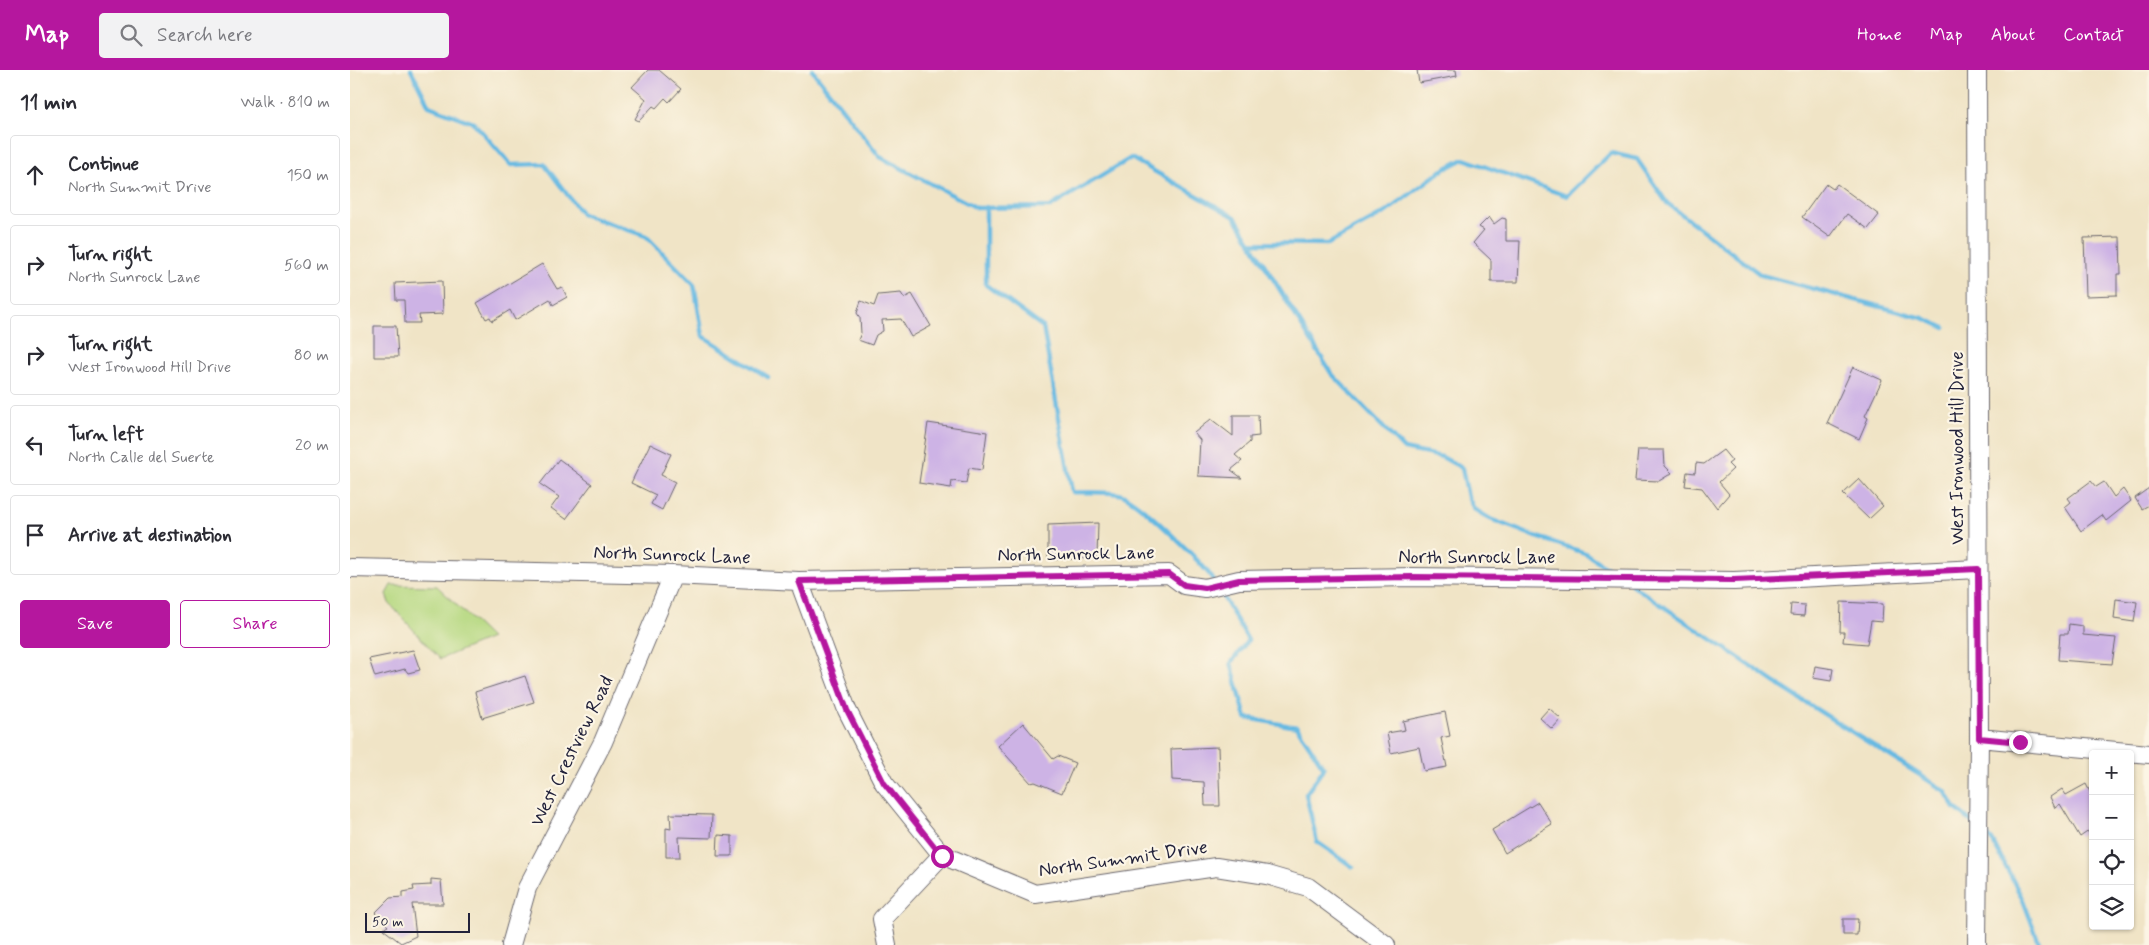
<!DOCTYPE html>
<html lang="en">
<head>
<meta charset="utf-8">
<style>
  :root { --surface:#fff; --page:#f2f2f3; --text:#2b2b33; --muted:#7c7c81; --line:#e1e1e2; --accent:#b5179e }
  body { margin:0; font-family:Mynerve,sans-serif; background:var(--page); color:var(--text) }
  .controls { position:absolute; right:15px; bottom:15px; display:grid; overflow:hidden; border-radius:5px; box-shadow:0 1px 4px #0004 }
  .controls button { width:45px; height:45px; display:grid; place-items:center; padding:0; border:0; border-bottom:1px solid var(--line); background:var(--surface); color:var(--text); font:25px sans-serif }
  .scale { position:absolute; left:15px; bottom:12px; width:105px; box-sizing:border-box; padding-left:5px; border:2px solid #22223b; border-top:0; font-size:14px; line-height:18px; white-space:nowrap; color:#22223b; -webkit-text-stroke:4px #fcf5e5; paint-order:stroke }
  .stop { position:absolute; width:15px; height:15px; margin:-11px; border:4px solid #b5179e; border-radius:50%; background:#fff }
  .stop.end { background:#b5179e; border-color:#fff; box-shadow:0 1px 5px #0008 }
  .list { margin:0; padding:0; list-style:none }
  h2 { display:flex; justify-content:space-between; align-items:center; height:65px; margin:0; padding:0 20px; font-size:21px }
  h2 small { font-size:16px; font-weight:400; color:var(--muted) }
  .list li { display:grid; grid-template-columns:32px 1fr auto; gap:15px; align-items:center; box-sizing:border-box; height:80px; margin:0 10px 10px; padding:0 10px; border:1px solid var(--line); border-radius:5px }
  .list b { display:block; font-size:19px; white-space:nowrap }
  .list p { margin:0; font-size:16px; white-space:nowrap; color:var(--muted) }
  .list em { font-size:16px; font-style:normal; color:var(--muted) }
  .actions { display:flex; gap:10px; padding:15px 20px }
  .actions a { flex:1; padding:11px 0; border:1px solid var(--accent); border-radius:5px; text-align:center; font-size:18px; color:var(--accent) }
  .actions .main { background:var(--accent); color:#fff }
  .icon { flex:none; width:28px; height:28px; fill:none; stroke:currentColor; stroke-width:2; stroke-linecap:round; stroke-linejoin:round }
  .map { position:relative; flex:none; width:1799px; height:875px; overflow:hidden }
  header { display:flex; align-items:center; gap:30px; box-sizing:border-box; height:70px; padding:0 25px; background:var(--accent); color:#fff }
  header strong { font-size:24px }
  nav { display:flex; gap:28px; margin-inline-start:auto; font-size:18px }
  .search { width:350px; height:45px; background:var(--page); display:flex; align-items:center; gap:12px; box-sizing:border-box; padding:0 18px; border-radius:5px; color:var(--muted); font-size:19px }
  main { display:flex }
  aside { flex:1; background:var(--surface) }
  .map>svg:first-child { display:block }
  .green { fill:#b5d880; stroke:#6c7d5e }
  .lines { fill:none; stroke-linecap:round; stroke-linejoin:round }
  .stream { stroke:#66b9e2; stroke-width:4.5 }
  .building { fill:#cdb3e5 }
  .minor-casing { stroke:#6a666c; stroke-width:20 }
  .minor { stroke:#fff; stroke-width:18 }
  .route { stroke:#b5179e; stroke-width:6 }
  .labels { text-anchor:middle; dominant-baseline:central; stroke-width:4.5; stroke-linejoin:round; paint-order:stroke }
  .street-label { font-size:19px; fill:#22223b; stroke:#fcf5e5 }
</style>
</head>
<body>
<header>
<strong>Map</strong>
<div class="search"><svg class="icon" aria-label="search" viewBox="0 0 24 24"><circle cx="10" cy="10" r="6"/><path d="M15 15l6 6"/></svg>Search here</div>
<nav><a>Home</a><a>Map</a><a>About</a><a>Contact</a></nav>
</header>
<main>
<aside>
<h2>11 min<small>Walk · 810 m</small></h2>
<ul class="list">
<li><svg class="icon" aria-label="ahead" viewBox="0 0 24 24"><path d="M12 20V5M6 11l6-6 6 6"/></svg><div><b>Continue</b><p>North Summit Drive</p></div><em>150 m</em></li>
<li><svg class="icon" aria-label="right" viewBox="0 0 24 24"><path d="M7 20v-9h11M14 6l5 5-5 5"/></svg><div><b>Turn right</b><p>North Sunrock Lane</p></div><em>560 m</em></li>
<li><svg class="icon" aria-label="right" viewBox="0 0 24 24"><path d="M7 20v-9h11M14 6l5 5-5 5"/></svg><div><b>Turn right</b><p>West Ironwood Hill Drive</p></div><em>80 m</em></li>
<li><svg class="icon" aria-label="left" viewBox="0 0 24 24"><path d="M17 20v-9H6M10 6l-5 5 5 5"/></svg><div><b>Turn left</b><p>North Calle del Suerte</p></div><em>20 m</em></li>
<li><svg class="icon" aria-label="arrive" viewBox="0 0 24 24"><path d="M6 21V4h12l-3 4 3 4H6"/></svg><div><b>Arrive at destination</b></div></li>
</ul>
<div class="actions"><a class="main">Save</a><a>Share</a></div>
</aside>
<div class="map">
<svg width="1799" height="875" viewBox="0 0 1799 875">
  <rect width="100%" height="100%" fill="#fcf5e5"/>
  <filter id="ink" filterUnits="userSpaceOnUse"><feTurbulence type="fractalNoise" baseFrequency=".02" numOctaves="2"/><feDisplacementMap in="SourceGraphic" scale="10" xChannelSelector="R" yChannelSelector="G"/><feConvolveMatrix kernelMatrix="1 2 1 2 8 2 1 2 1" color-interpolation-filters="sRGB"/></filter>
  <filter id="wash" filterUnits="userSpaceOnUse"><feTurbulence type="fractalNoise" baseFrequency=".0096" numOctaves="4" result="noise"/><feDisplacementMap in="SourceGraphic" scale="20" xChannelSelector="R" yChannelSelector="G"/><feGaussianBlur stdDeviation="1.12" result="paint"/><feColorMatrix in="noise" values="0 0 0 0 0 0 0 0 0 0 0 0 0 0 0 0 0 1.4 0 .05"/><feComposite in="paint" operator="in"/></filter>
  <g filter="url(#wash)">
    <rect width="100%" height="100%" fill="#f0e4c6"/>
    <!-- green -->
    <path class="green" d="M41,515l46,1 54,52 -51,21 -51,-56 -3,-9z"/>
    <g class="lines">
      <!-- stream -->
      <path class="stream" d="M61,0l18,36 45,17 37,42 33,-1 38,50 64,22 48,49 9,51 65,41
        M462,0l68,87 97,51 73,-1 81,-49 104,59 96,156 73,76 38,8 20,11 6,29 6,12 16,10 44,17 51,17 30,20
        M636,137v78l57,42 29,165c15,1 32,-1 47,2 17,3 86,71 95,87
        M901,173l77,1 58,-32 55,-41 23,-12 103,37 44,-43 26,6 30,44 94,72 162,43 22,10
        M1282,515l151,103 162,103 10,17 18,15
        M868,518l30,52 -17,23 15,55 51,9 27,41 -18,26 11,48 36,25
        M1634,763l8,7 31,60 17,45"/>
    </g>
    <g id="blocks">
      <!-- building -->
      <path class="building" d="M298,0h11l22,19 -12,13 -4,-4 -9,10 -3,-2 -14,15 -4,-2 11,-20 -14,-12z
        M1067,0h39l1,6 -38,7z
        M1476,114l7,5 4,-5 42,31 -11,14 -21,-15 -17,23 -28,-20z
        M1139,147l5,7 8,-6 4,1v22h14l-2,41h-27v-22l-18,-17 11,-13 -5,-3z
        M1770,167l1,37h-4v21l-31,1 -2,-58z
        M192,194l15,25 5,-2 5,10 -14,8 -3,-6 -35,21 -5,-10 -18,11 -2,-4 -4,2 -9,-16z
        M92,211l1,33 -24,1 1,8h-15l-1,-23h-8l-1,-17z
        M551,223l3,5 8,-4 19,32 -20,11 -10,-18 -19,1 1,11 -7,4 -4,10 -14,-5 3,-7 -1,-15 -3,-5 4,-12 13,5 4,-11z
        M24,256h22l2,31h-24z
        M1503,297l29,13 -17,36 3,2 -9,21 -32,-16z
        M883,345h25l1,21 -9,1v5l-15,13 7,6 -11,9 11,8 -44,-2 2,-36 -6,-7 17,-14 22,17z
        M578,353l59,9 -5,38 -13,-2 -3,15 -14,-2 -1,7 -32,-5z
        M300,374l21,10 -10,21 14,7 -13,28 -11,-6 5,-9 -25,-12z
        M1288,380h26l1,16 7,7 -13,8 -24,-1z
        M1373,380l9,11 -4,3 5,5 -14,13 10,12 -12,14 -15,-20 -17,-2 2,-14 8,1 1,-10 8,1z
        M209,389l33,25 -26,35 -15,-11 8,-11 -19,-13z
        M1509,409l24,27 -14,13 -26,-25z
        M1741,411l5,6 8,-5 10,15 9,-8 8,12 -25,20 -4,-6 -21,16 -16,-24 6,-5 -3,-4z
        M1799,418v17l-7,4 -7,-11z
        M748,453l-1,35 -49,2v-35z
        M1766,529l21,3 -3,20 -20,-3z
        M1491,532l42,2 -1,18 -11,-1 -4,23 -24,-2 1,-10h-4z
        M1441,534l14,1 -1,11 -14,-1z
        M1719,554l14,2v9l33,3 -4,26 -54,-4 2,-26h8z
        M63,580l7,20 -12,3 -3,-4 -30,8 -6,-18z
        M1465,596l18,3 -2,12 -18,-3z
        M175,606l9,26 -52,16 -7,-26z
        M1199,638l12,11 -9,10 -12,-11z
        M1095,642l5,24 -9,2 6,29 -23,4 -5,-24 -28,6 -4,-20 18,-3 -2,-9z
        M673,653l30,36 5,-3 17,7 -13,30 -27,-11 -4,1 -33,-37z
        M868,677l2,59h-15l-1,-24 -32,-2 -1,-31z
        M1736,714l7,14v30l-13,9 -20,-33 -5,4 -5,-11 12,-8 4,6z
        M1188,732l14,22 -47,29 -13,-23z
        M320,744l42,1 -1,23 -32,-1 1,20h-14v-29l5,1z
        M368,765l14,1v20h-15z
        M81,809l10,1 2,24h-31l4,32 -15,7 -18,-14 5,-3 -13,-13 15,-15 13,-1v-5l11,-2 -1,-4 18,-1z
        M1493,849h15l-1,16h-14z"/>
    </g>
  </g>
  <g filter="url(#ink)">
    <use href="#blocks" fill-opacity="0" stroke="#6a666c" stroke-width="1"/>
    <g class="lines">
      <!-- minor casing -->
      <g class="minor-casing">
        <path id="minor" d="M0,498l323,7 126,6 370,-7 15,11 21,3 34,-8 173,-3 322,4 244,-12
          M449,511l48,129 37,73 58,72 -60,64 5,26
          M1629,668l170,16
          M592,785l93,39 181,-27 51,8 41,12 78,58
          M161,875l16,-57 76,-146 70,-167
          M1627,875l2,-207 -2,-668"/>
      </g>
      <!-- minor -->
      <use href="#minor" class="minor"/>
    </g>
  </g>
  <g class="lines" filter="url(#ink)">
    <!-- route -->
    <path class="route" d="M592,786l-58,-73 -37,-73 -48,-129 370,-7 15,11 21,3 34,-8 173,-3 322,3 244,-11 1,169 41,4"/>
  </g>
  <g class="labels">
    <!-- street labels -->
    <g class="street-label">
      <text transform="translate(1607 378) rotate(-90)">West Ironwood Hill Drive</text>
      <text transform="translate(726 484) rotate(-1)">North Sunrock Lane</text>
      <text transform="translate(322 485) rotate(2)">North Sunrock Lane</text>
      <text x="1127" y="487">North Sunrock Lane</text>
      <text transform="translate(222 681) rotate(-64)">West Crestview Road</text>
      <text transform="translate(773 789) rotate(-8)">North Summit Drive</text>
    </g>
  </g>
</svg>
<div class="controls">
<button>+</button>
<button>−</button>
<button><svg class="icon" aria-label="locate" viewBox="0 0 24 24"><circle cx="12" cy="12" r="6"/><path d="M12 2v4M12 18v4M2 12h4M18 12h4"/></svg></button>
<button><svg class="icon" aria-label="layers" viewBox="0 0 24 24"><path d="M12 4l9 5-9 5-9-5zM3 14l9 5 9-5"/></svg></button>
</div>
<div class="scale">50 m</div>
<div class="stop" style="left:592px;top:786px"></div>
<div class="stop end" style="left:1670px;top:672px"></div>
</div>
</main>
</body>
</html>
